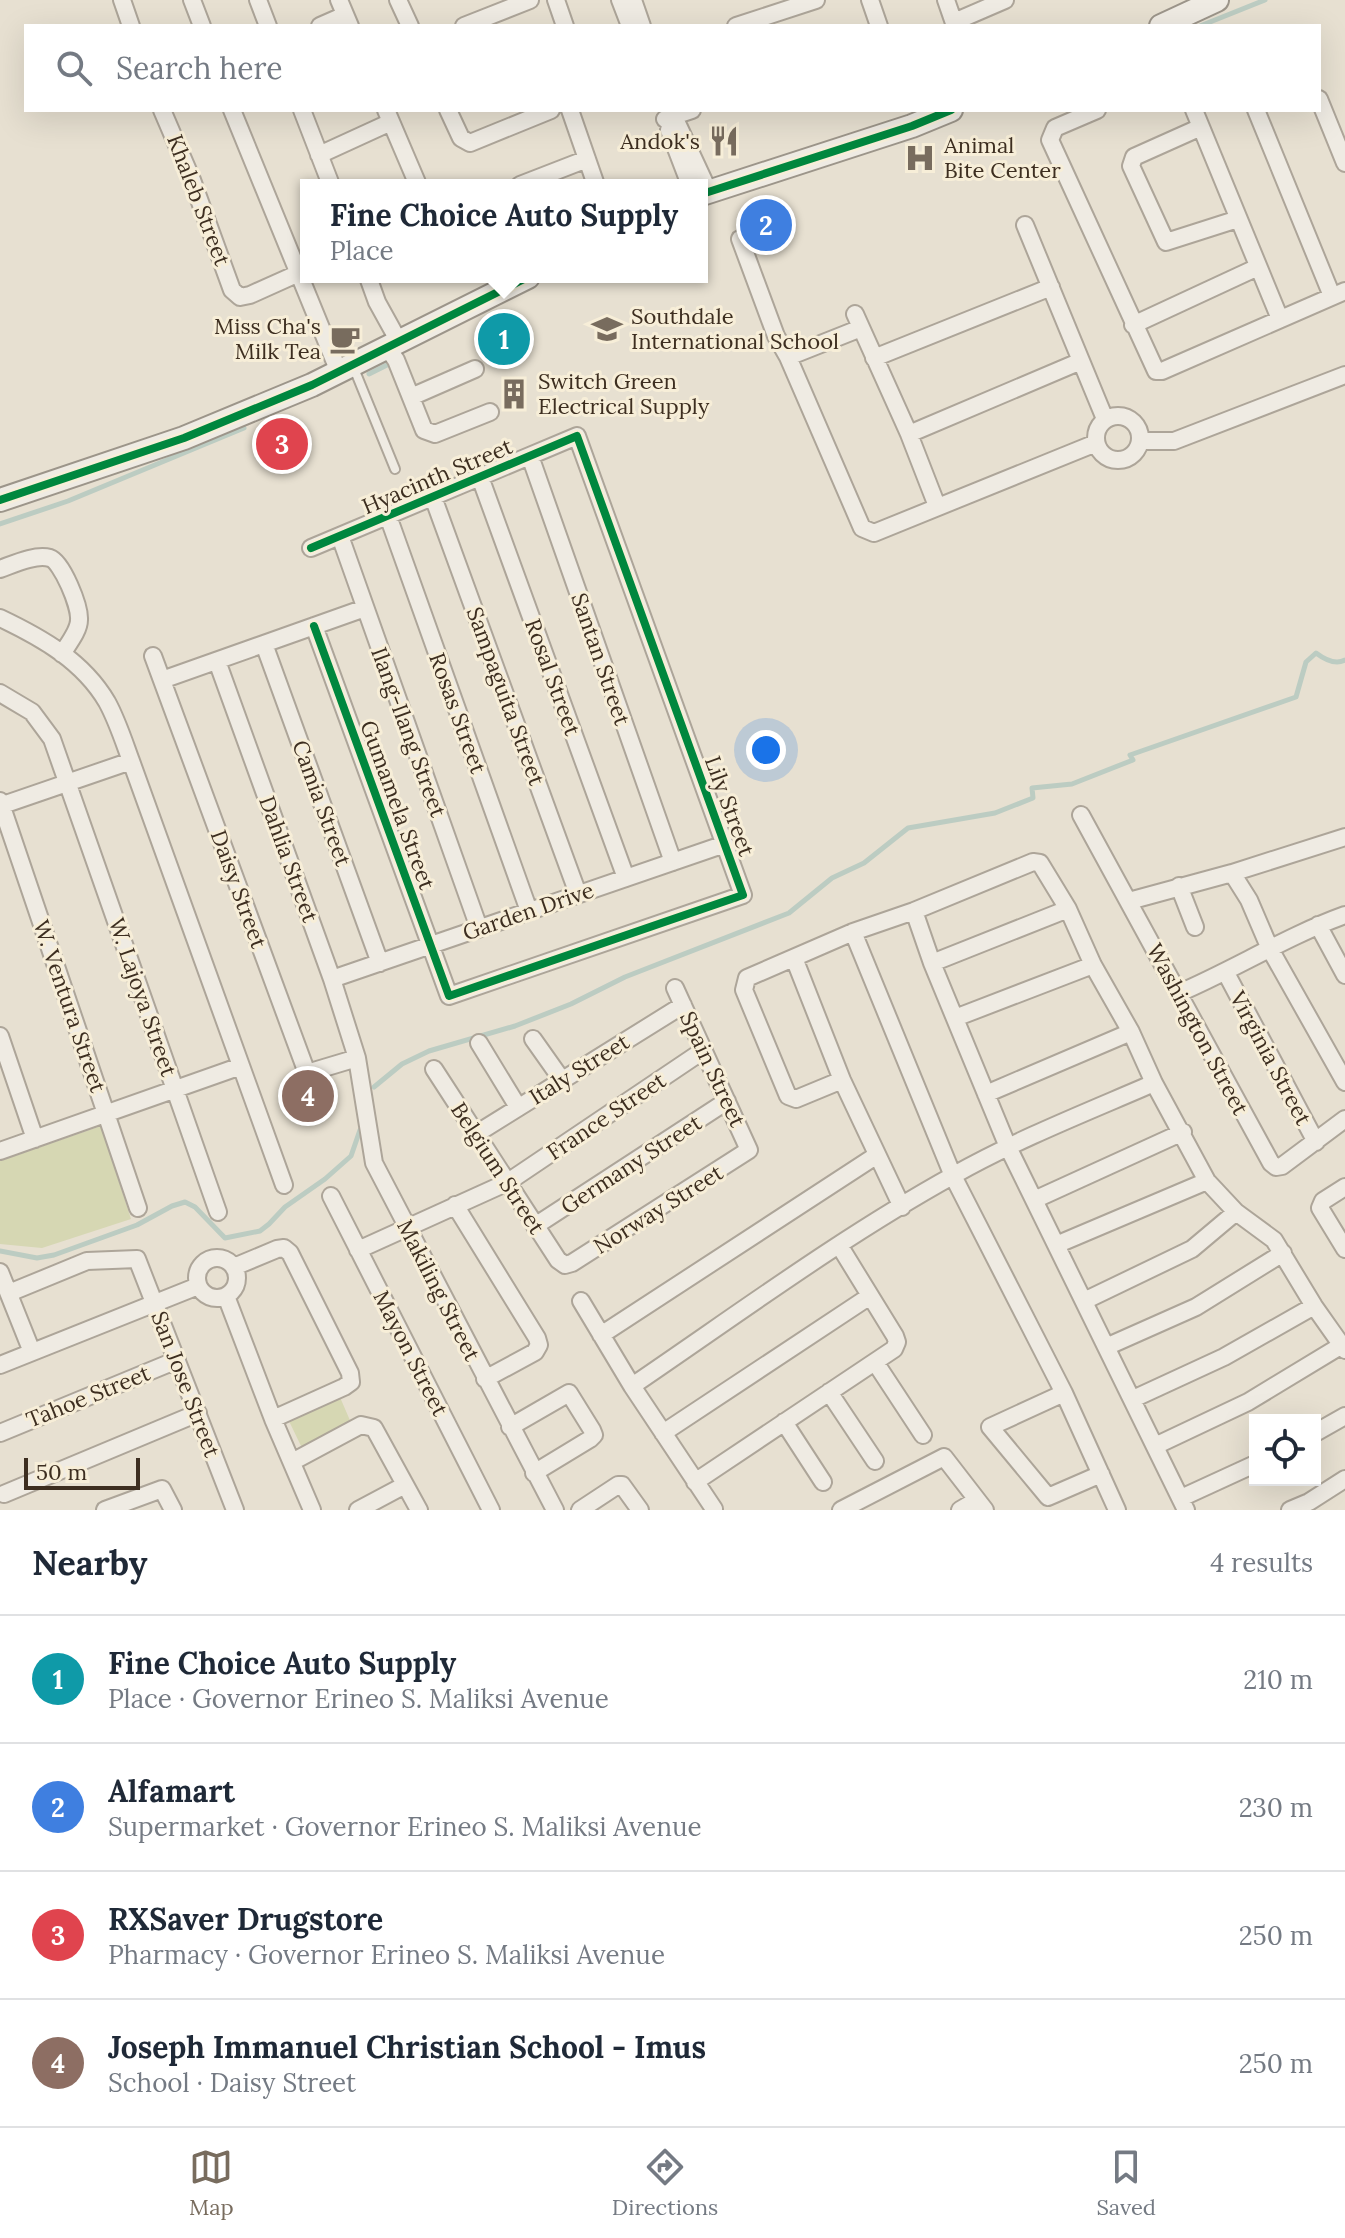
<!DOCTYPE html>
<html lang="en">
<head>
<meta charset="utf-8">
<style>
  :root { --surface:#fff; --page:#f2f2f3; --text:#1f2937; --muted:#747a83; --line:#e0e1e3; --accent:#786c5e }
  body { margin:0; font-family:Lora,serif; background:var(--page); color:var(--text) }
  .controls { position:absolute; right:24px; bottom:24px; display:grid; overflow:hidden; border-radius:0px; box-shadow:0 8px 32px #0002 }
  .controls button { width:72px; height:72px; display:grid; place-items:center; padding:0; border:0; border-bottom:2px solid var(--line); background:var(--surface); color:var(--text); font:40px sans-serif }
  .scale { position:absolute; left:24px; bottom:20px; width:116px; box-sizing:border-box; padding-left:8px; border:4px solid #3d2e20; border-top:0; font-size:22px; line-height:28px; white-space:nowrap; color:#3d2e20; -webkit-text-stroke:6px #f7eed8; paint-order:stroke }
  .you { position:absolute; left:766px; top:750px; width:28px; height:28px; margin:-20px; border:6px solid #fff; border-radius:50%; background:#1a73e8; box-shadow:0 0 0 12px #1a73e833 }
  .badge { display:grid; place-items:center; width:52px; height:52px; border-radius:50%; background:var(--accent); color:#fff; font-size:26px; font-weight:700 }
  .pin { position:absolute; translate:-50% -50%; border:4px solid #fff; box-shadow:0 2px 8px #0006 }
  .popup { position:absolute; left:300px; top:179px; width:408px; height:104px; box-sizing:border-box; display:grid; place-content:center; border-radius:0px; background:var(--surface); filter:drop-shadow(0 2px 6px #0005); font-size:26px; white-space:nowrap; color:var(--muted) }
  .popup b { font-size:30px; color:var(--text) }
  .popup::after { content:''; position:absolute; left:50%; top:100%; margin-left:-16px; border:16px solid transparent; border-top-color:var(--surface) }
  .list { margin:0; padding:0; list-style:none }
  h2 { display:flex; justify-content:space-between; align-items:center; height:104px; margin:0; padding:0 32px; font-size:34px }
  h2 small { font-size:26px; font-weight:400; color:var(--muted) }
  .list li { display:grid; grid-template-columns:52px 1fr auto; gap:24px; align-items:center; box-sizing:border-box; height:128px; padding:0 32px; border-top:2px solid var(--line) }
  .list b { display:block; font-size:30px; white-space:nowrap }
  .list p { margin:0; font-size:26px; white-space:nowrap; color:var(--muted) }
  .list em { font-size:26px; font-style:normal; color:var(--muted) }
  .icon { flex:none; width:44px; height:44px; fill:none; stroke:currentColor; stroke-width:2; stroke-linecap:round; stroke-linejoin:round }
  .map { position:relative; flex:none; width:1345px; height:1510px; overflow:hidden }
  .search { position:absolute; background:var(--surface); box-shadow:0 8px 32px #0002; left:24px; right:24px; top:24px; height:88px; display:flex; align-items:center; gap:20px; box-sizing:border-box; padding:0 28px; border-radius:0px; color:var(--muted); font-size:30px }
  .sheet { height:616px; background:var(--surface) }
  nav { display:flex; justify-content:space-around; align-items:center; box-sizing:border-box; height:112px; border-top:2px solid var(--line); background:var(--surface); font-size:22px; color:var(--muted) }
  nav a { display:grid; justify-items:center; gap:4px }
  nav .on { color:var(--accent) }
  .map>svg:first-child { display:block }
  .green { fill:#d6d7b3 }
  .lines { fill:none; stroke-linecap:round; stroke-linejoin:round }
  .stream { stroke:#bcccc2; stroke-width:5 }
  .service-casing { stroke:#ada599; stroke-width:12 }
  .minor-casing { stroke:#ada599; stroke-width:20 }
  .secondary-casing { stroke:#9c958a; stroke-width:26 }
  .service { stroke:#efebe3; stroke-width:8 }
  .minor { stroke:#efebe3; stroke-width:16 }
  .secondary { stroke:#efebe3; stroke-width:22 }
  .cycleway-casing { stroke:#f7eed8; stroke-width:13 }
  .cycleway { stroke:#00873e; stroke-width:8 }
  .labels { text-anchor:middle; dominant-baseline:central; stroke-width:6; stroke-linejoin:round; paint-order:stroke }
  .poi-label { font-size:22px; fill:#3d2e20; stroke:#f7eed8; text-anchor:start }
  .street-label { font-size:22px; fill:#3d2e20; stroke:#f7eed8 }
</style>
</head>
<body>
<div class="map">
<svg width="1345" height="1510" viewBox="0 0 1345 1510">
  <rect width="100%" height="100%" fill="#e7e0d1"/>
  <!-- green -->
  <path class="green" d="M101,1126l30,93 -89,29 -42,-4v-83z
    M339,1395l13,30 -50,23 -14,-29z"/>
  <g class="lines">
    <!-- stream -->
    <path class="stream" d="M1200,26l65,-26
      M369,374l22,-11
      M0,524l68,-23 176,-73
      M374,1087l28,-23 27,-13 86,-25 56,-22 54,-27 164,-64 43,-35 32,-15 44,-35 87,-15 38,-15 -1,-10 40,-4 61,-24 -3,-5 166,-58 10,-35 10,-9c8,6 20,12 29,7
      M0,1251l37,7 17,-3 83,-30 35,-19 13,-4 10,5 30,31 35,-7 9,-7 16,-17 40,-28 26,-23 9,-26"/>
    <!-- service casing -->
    <g class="service-casing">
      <path id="service" d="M353,366l42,103"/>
    </g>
    <!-- minor casing -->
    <g class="minor-casing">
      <path id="minor" d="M122,0l9,26
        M192,0l10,26
        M258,0l10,26
        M339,0l11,26
        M398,0l12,26
        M556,0l9,26
        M620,0l10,26
        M633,0l9,26
        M870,0l9,26
        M946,0l9,26
        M954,22l51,-22
        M320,26l25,-11
        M464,26l66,-26
        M736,26l80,-26
        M1319,99l26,64
        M162,110l30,70 40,110 8,7 10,-2 49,-22
        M232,110l107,262
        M302,110l29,75
        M386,110l32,75
        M448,110l13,28 9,5 81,-33
        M570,110l26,75
        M671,110l38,82
        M1097,110l-42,18 -5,12 106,231h6l183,-80
        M1194,110l86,209
        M1256,110l76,186
        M665,119l27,-9
        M1201,127l-67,30 -3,9 35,76 72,-23
        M669,130l21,55
        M319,155l72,-33
        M520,185l67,-26
        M1025,225l80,194
        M740,239l36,97 12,21 74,171 12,5 222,-90
        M368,277l9,25 21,38
        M855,314l54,120 28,72
        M1133,325l125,-58
        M386,346l10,14 28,70 11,4 55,-22
        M788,357l73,-29
        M874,358l177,-71
        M411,397l64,-28
        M1096 438a22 22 0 1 1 44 0a22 22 0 1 1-44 0Z
        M909,434l172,-73
        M1140,441h34l171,-66
        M530,456l143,406
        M480,477l146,401
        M433,497l145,397
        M388,516l141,395
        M340,536l139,392
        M311,548l266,-112 166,459 -294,101 -135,-370
        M0,569c14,-5 35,-15 50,-11 12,4 30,48 29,62 0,11 -11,24 -17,34
        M0,618c42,20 83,43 107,84 10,18 17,40 24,59l153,424
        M264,644l116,319
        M153,656l154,417 50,-15
        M217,661l115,318 25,79 17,105 181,347
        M162,680l203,-72
        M0,693l32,19 20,27 166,473
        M0,801l138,407
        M0,806l131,-45
        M1081,815l190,348 5,4 6,-1 63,-47
        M1232,873l17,27 21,49 75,133
        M1179,886l16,41
        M1129,901l103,-28 113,-36
        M914,911l18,52 76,184 178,363
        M1318,925l27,50
        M853,932l100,244 111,217 53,117
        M794,958l48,122 60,127
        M932,963l136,-54
        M1226,973l90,169
        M332,979l393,-135
        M1179,993c56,-24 108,-57 166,-78
        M955,1018l138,-53
        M0,1036l35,103
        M533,1039l29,41
        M479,1043l39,64
        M434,1069l124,191 7,5 7,-2 177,-113 -74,-162
        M842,1080l-46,19 -8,-3 -44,-106 3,-12 106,-46 61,-21 119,-49 7,1 28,46 25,56 38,67 23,51 53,98 29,31 38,28 40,66 31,44
        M986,1094l145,-62
        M476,1134l207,-129
        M0,1151l241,-85
        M1345,1187l-22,14 -3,7 25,41
        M331,1196l160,314
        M1034,1200l149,-68
        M455,1205l82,133 2,7 -4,7 -50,27
        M535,1226l192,-125
        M1056,1245l151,-64
        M358,1250l150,-68 196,-132
        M197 1278a20 20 0 1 1 40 0a20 20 0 1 1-40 0Z
        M234,1267l43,-18 7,-1 6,5 60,120 1,9 -7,5 -71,32
        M0,1272l32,80
        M9,1293l78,-32 50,-2 98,251
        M226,1296l47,123 39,91
        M581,1301l51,85 82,123
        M1084,1301l108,-52 44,-37
        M601,1335l276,-180
        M1106,1347l90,-40 87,-54
        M875,1362l48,73
        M0,1365l198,-79
        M632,1386c106,-72 210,-149 322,-211 64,-36 133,-63 200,-92
        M829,1392l46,69
        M1064,1393l-74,34 58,70 53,-23
        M1133,1399l91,-42 90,-51
        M784,1422l39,60
        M510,1427l59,-34 23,37 2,5 -4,4 -56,34
        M0,1433l177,-73
        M663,1433l207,-137
        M1315,1433l30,-17
        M1155,1446l93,-44 94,-57
        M292,1462l69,-37 13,3 45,82
        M695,1482l199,-133 3,-7 -2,-6 -56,-91
        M4,1494l194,-81
        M1181,1498l74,-34
        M105,1510l57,-21 11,21
        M358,1510l47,-25
        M580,1510l38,-25h4l18,25
        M841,1510l103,-53 41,53
        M960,1510l17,-10
        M1290,1510l19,-8 36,-23"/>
    </g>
    <!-- secondary casing -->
    <g class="secondary-casing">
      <path id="secondary" d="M1161,26l56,-26
        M702,194l210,-68 39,-16
        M0,500l184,-62 128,-53 216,-108"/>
    </g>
    <!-- service -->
    <use href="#service" class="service"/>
    <!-- minor -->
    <use href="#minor" class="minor"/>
    <!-- secondary -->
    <use href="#secondary" class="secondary"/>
    <!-- cycleway casing -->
    <g class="cycleway-casing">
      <path id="cycleway" d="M702,194l210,-68 39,-16
        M0,500l184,-62 128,-53 216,-108
        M311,548l266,-112 166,459 -294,101 -135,-370"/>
    </g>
    <!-- cycleway -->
    <use href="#cycleway" class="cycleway"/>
  </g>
  <!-- icons -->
  <defs>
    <g id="restaurant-bare" transform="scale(2.4)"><path d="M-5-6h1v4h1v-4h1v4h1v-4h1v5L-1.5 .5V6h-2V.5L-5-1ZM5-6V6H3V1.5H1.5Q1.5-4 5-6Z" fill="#786c5e" stroke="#f7eed8" stroke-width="2.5" paint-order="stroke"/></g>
    <g id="hospital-bare" transform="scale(2.4)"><path d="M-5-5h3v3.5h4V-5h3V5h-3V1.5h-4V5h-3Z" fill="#786c5e" stroke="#f7eed8" stroke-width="2.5" paint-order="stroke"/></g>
    <g id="school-bare" transform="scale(2.4)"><path d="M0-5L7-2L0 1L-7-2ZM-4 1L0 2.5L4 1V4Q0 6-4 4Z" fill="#786c5e" stroke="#f7eed8" stroke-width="2.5" paint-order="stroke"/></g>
    <g id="cafe-bare" transform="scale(2.4)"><path d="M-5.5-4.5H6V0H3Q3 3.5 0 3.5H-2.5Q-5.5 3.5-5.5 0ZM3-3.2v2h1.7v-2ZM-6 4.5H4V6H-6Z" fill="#786c5e" stroke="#f7eed8" stroke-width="2.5" paint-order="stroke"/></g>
    <g id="building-bare" transform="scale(2.4)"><path d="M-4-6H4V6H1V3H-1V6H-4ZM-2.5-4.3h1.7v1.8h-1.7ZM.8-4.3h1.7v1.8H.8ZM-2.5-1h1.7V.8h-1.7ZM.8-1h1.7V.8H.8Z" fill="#786c5e" stroke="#f7eed8" stroke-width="2.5" paint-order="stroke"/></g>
  </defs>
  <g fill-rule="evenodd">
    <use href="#restaurant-bare" x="724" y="141"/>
    <use href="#hospital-bare" x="920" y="158"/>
    <use href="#school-bare" x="607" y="329"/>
    <use href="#cafe-bare" x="345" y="339"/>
    <use href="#building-bare" x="514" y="394"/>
  </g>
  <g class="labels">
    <!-- poi labels -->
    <g class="poi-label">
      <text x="700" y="141" text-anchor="end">Andok's</text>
      <text x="944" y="145">Animal<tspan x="944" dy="25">Bite Center</tspan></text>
      <text x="631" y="316">Southdale<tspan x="631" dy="25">International School</tspan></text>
      <text x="321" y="326" text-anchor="end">Miss Cha's<tspan x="321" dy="25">Milk Tea</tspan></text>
      <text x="538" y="381">Switch Green<tspan x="538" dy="25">Electrical Supply</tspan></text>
    </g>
    <!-- street labels -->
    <g class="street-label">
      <text transform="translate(199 200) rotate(69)">Khaleb Street</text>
      <text transform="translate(437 476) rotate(-23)">Hyacinth Street</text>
      <text transform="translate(601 659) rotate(71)">Santan Street</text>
      <text transform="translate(553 677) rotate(70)">Rosal Street</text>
      <text transform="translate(506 696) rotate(70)">Sampaguita Street</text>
      <text transform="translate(458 713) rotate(70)">Rosas Street</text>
      <text transform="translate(409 732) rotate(70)">Ilang-Ilang Street</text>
      <text transform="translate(322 803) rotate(70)">Camia Street</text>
      <text transform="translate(398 805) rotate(70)">Gumamela Street</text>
      <text transform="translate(730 806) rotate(70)">Lily Street</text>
      <text transform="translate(289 859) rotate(70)">Dahlia Street</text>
      <text transform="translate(239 889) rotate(70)">Daisy Street</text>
      <text transform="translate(528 911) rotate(-19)">Garden Drive</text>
      <text transform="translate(143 997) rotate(71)">W. Lajoya Street</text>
      <text transform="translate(70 1006) rotate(71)">W. Ventura Street</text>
      <text transform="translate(1198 1029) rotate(62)">Washington Street</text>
      <text transform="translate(1271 1058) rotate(62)">Virginia Street</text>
      <text transform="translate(579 1069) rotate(-32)">Italy Street</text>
      <text transform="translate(713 1069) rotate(65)">Spain Street</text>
      <text transform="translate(606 1116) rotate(-34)">France Street</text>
      <text transform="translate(631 1164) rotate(-33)">Germany Street</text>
      <text transform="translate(498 1168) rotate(57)">Belgium Street</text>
      <text transform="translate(658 1209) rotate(-32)">Norway Street</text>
      <text transform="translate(439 1290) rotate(63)">Makiling Street</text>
      <text transform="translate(411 1353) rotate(63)">Mayon Street</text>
      <text transform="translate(186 1384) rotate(69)">San Jose Street</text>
      <text transform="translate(88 1396) rotate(-22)">Tahoe Street</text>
    </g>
  </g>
</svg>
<div class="controls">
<button><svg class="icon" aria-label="locate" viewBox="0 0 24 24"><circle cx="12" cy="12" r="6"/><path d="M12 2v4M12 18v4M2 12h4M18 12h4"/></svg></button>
</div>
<div class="scale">50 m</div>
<div class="you"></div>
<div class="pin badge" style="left:504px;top:339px;background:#0f9aa8">1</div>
<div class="popup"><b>Fine Choice Auto Supply</b>Place</div>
<div class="pin badge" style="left:766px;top:225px;background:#3f7fe0">2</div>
<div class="pin badge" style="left:282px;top:444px;background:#e0444e">3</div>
<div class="pin badge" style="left:308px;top:1096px;background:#8d6e63">4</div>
<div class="search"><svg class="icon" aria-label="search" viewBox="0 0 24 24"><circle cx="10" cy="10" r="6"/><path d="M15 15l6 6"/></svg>Search here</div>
</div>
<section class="sheet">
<h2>Nearby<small>4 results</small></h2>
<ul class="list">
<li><span class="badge" style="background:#0f9aa8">1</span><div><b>Fine Choice Auto Supply</b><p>Place · Governor Erineo S. Maliksi Avenue</p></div><em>210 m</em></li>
<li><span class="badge" style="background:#3f7fe0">2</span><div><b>Alfamart</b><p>Supermarket · Governor Erineo S. Maliksi Avenue</p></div><em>230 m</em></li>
<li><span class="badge" style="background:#e0444e">3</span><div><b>RXSaver Drugstore</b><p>Pharmacy · Governor Erineo S. Maliksi Avenue</p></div><em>250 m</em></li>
<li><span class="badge" style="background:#8d6e63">4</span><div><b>Joseph Immanuel Christian School - Imus</b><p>School · Daisy Street</p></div><em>250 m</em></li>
</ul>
</section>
<nav>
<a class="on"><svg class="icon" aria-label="map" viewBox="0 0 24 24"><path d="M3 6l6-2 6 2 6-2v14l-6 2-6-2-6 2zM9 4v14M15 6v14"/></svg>Map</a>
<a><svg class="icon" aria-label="directions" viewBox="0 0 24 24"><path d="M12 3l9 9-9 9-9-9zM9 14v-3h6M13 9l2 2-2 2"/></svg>Directions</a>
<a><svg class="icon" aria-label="saved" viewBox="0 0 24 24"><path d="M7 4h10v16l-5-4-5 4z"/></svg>Saved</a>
</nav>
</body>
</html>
